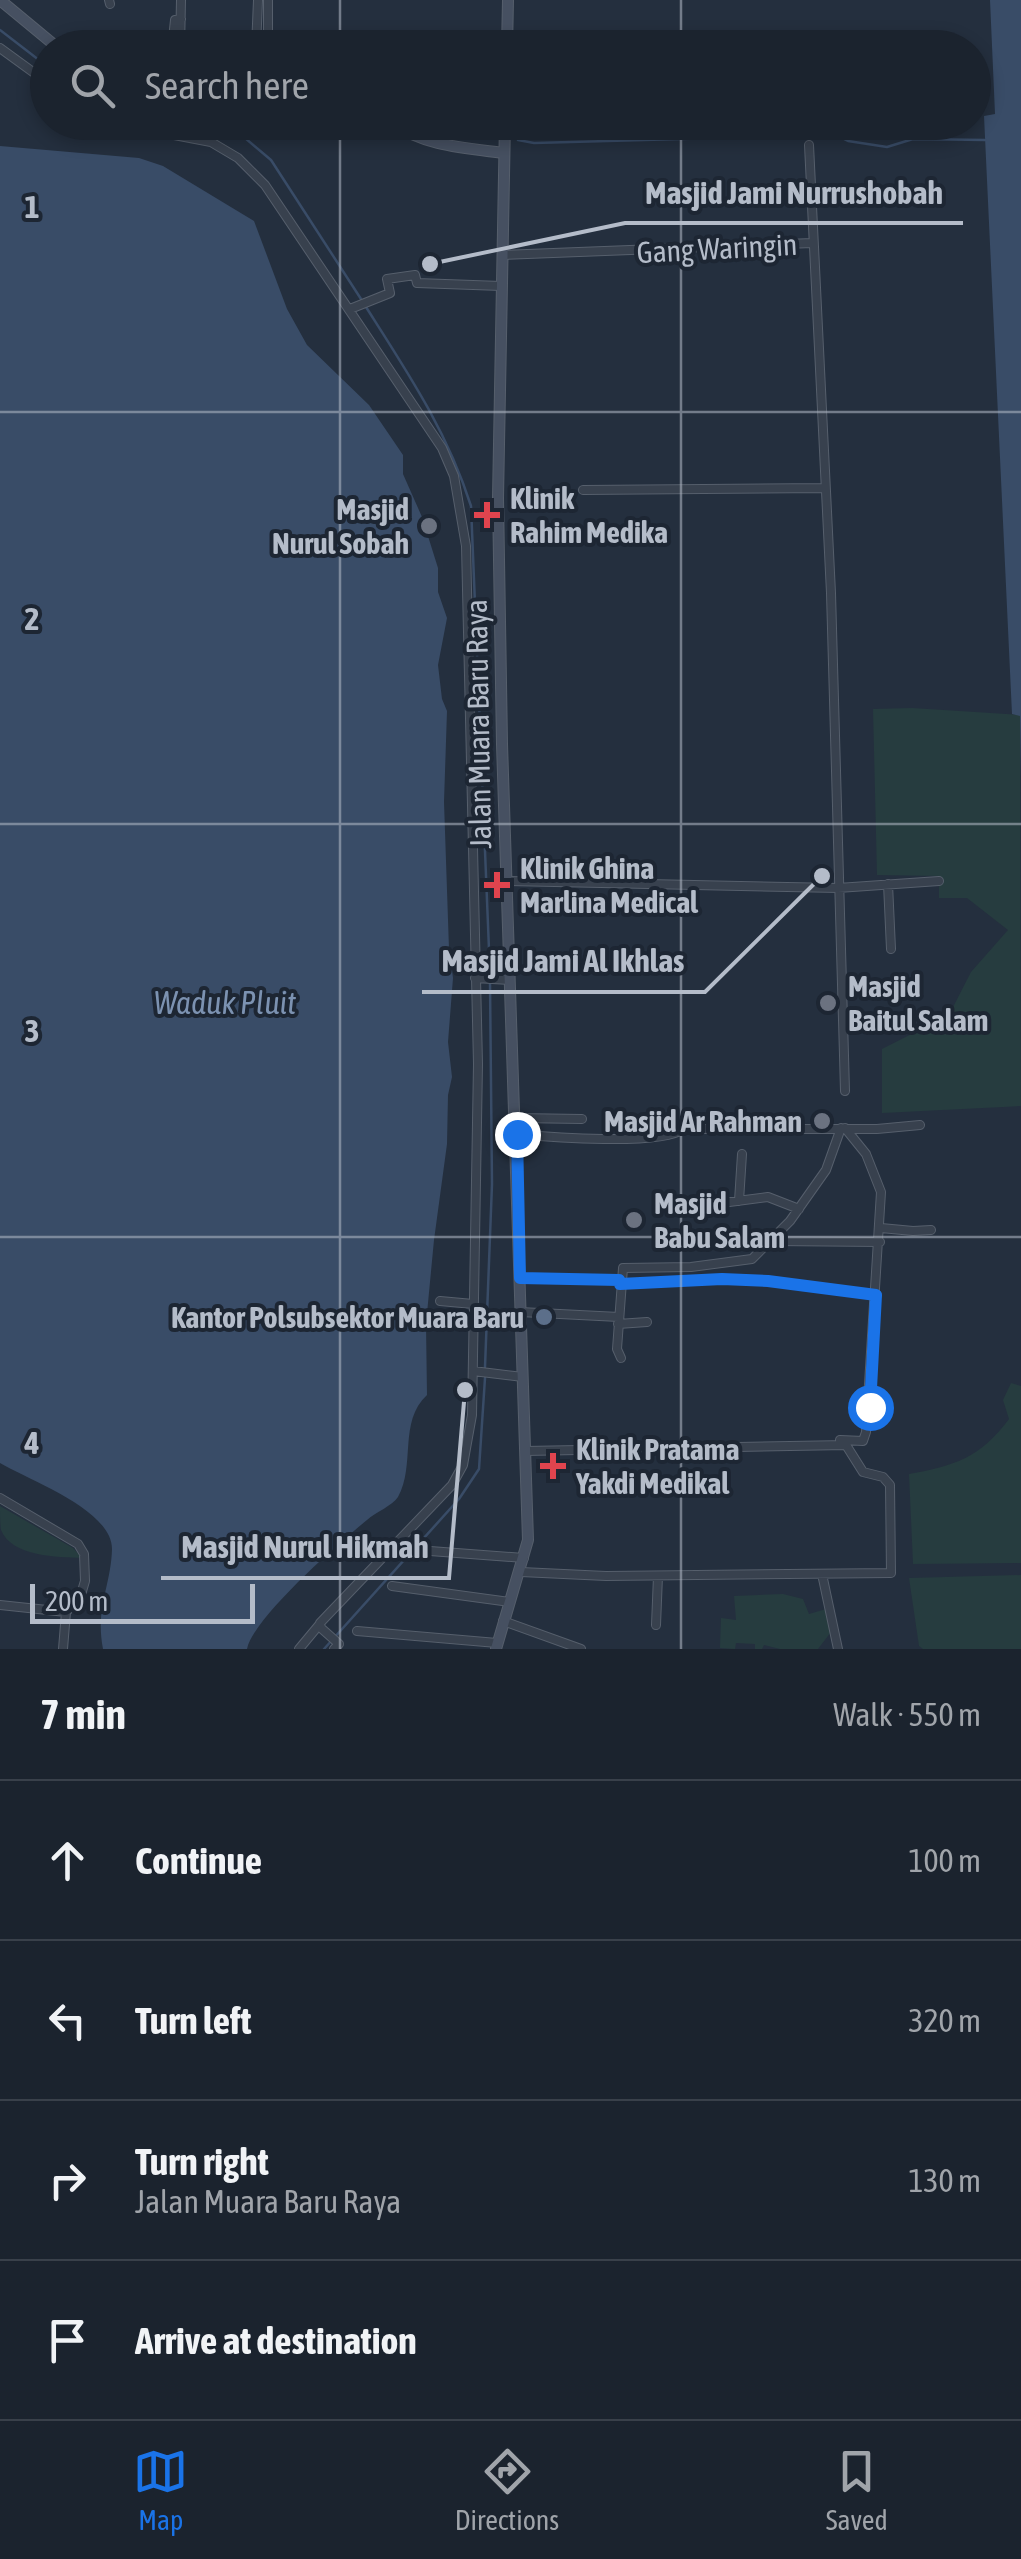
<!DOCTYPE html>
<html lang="en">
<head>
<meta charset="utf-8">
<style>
  :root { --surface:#1b232e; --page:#242b36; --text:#f1f3f6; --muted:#a0a4aa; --line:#39404a; --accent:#1a73e8 }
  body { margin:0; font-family:"Asap Condensed",sans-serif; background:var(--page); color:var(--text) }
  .scale { position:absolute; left:30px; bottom:25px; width:225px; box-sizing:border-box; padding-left:10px; border:5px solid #b4bcc9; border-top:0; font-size:28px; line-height:35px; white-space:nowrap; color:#b4bcc9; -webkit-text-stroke:8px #1d2633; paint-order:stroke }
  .stop { position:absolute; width:30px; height:30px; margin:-22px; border:8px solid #1a73e8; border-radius:50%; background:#fff }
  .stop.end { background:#1a73e8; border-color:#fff; box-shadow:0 2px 10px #0008 }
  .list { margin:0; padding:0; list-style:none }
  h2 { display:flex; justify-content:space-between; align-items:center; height:130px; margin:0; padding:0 40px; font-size:42px }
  h2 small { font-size:32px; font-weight:400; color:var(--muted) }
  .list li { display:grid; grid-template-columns:65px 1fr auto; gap:30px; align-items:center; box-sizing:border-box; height:160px; padding:0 40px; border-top:2px solid var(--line) }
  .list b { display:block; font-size:38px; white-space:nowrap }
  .list p { margin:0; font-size:32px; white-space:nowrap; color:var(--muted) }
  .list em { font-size:32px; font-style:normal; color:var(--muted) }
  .icon { flex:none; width:55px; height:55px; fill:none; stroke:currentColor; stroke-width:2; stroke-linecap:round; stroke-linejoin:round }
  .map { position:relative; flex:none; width:1021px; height:1649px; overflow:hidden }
  .search { position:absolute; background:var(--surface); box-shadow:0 5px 15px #0003; left:30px; right:30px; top:30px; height:110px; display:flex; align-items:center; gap:25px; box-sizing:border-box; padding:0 35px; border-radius:55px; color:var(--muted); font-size:38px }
  .sheet { height:770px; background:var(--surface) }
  nav { display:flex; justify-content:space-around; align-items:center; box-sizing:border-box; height:140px; border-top:2px solid var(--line); background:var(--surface); font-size:28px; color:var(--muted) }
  nav a { display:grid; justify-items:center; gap:5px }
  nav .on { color:var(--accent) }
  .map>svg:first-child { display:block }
  .green { fill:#263c3f }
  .water { fill:#394c67 }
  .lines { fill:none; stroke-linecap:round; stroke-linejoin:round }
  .stream { stroke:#394c67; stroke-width:2.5 }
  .street-casing { stroke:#565f6c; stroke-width:10 }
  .secondary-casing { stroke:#565f6c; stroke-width:12 }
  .street { stroke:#38414e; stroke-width:8 }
  .secondary { stroke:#465061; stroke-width:10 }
  .route { stroke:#1a73e8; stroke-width:12 }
  .grid { fill:none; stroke:#b4bcc9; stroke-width:2.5; stroke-opacity:0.55 }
  .health-dot { fill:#e0444e; stroke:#1d2633; stroke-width:4 }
  .worship-dot { fill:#6b7280; stroke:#1d2633; stroke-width:4 }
  .service-dot { fill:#5c6f8a; stroke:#1d2633; stroke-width:4 }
  .labels { text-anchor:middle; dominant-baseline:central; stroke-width:8; stroke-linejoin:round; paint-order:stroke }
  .street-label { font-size:30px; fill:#b4bcc9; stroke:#1d2633 }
  .poi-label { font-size:30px; font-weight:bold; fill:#b4bcc9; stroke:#1d2633; text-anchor:start }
  .water-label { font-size:32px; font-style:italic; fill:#7c92b1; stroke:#1d2633 }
  .grid-label { font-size:32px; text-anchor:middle; font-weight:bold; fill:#b4bcc9; stroke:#1d2633; stroke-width:8; stroke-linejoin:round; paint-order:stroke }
  .leader { fill:none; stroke:#b4bcc9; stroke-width:4 }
  .callout-dot { fill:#b4bcc9; stroke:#1d2633; stroke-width:4 }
  .callout-label { font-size:32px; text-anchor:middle; font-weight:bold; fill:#b4bcc9; stroke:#1d2633; stroke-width:8; stroke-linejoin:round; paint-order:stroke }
</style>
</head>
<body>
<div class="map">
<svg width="1021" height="1649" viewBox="0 0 1021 1649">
  <rect width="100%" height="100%" fill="#242f3e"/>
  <!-- green -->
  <path class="green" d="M912,708l108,7 1,391 -139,7v-64l67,-34 22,-43 37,-42 -41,-32h-28v-22l-62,-1 -4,-166z
    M1011,1383l10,3v177l-108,1 -4,-90c45,-8 71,-16 100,-55l-6,-19z
    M0,1506l73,42 9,10c-24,-1 -70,-1 -81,-28 -1,-6 -1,-17 -1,-24z
    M1021,1575v74h-98l-4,-3 -10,-68z
    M783,1594l20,5 6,15 17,-5 5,23 -13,17h-38l-16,-4 -2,4h-7v-5l-19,-1 -1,6 -15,-1 1,-30 15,2 -2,-24z"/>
  <!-- water -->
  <path class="water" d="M990,0h31v777l-1,-61 -8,-2 -28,-598 11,-2z
    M0,146l139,12 24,8 91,55 33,88 20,36 62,60 34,50v19l19,43 16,51v24l9,26 -9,47 4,34 5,12 -3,91 5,147 4,29 -5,64 4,35 -4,18 -1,49 -13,96 -8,84 1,71c-29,27 -11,70 -29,102 -6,9 -22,15 -31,23 -27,22 -114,98 -120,129h-144c-8,-41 8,-63 9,-100 0,-39 -81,-68 -112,-86z"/>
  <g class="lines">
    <!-- stream -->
    <path class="stream" d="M0,30l48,37
      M204,122l34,10 33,28 90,139
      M840,137l8,4 39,6 26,-8 72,1
      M518,140l16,3 289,-8
      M366,307c42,66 81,124 105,199l19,468
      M485,1367l7,-183 -2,-201
      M324,1649l135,-150 20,-30 6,-91"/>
    <!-- street casing -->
    <g class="street-casing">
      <path id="street" d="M109,0l1,4
        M0,48l48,35
        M172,48l3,-28 6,-1
        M180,48l1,-48
        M256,48l2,-48
        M268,48v-48
        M106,122l105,20 27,16 27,27 177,263 12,28 12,70 12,518 -6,351 -9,50 -11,20 -132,138 1,5 18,16 -5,5
        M809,145l22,448 14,498
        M502,255l310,-12
        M350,309l40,-16 -3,-14 28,-4 2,8 84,3
        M583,490l242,-2
        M507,881l331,7 101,-7
        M888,884l3,65
        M475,978l35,2
        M517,1118l65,1
        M517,1134c31,3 144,12 166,-5h194l43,-4
        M739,1201l3,-47
        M714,1204l54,-7 31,12
        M881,1228l32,3 18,-1
        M773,1241l107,1
        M519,1278l100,2
        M620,1284l101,-5 47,2 109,14
        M440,1301l33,3
        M520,1312l99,5
        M618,1324l29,-2
        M621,1358l-4,-9 6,-81 68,-1 61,-8 38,-38 36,-51 15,-42
        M473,1371l50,6
        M840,1440l23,1 3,-9 15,-240 -15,-38 -21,-26
        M0,1498l78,46 6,10 1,27 -5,17 -14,14 -3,37
        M430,1551l94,7
        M521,1572l85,4 285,-3 -1,-88 -7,-8 -20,-5 -17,-27 -321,6
        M822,1574l16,75
        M392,1586l118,16
        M0,1605l66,7
        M503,1621l78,28
        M656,1625l2,-49
        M357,1631l140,12
        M299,1649l20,-24"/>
    </g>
    <!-- secondary casing -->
    <g class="secondary-casing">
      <path id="secondary" d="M0,0l58,48
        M507,48l1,-48
        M392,122c31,24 73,26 112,31
        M496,1649l32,-109 -26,-796 -4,-246 7,-376"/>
    </g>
    <!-- street -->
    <use href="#street" class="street"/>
    <!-- secondary -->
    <use href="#secondary" class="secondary"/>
  </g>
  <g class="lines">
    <!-- route -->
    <path class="route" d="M517,1134l3,144 99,2 1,4 102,-5 46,2 108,14 -6,112"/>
  </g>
  <!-- grid -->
  <path class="grid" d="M340,0v48M681,0v48M340,122v1527M681,122v1527M0,412h1021M0,824h1021M0,1237h1021"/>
  <!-- markers -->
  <g class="health-dot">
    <path d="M482 500h10v10h10v10h-10v10h-10v-10h-10v-10h10z"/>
    <path d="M492 870h10v10h10v10h-10v10h-10v-10h-10v-10h10z"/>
    <path d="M548 1451h10v10h10v10h-10v10h-10v-10h-10v-10h10z"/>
  </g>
  <g class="worship-dot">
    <circle cx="429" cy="526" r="10"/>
    <circle cx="828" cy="1003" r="10"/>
    <circle cx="822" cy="1121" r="10"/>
    <circle cx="634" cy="1220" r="10"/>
  </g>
  <circle class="service-dot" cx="544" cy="1317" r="10"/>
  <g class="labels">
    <!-- street labels -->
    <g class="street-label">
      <text transform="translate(717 248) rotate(-3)">Gang Waringin</text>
      <text transform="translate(478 724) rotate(-91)">Jalan Muara Baru Raya</text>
    </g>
    <!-- poi labels -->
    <g class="poi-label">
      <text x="510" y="498">Klinik<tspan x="510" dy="34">Rahim Medika</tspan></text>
      <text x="409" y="509" text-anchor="end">Masjid<tspan x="409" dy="34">Nurul Sobah</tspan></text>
      <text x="520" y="868">Klinik Ghina<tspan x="520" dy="34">Marlina Medical</tspan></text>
      <text x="848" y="986">Masjid<tspan x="848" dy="34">Baitul Salam</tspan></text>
      <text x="802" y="1121" text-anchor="end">Masjid Ar Rahman</text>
      <text x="654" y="1203">Masjid<tspan x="654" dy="34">Babu Salam</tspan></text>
      <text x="524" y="1317" text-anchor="end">Kantor Polsubsektor Muara Baru</text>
      <text x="576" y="1449">Klinik Pratama<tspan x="576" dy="34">Yakdi Medikal</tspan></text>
    </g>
    <!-- water labels -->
    <g class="water-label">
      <text x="225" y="1002">Waduk Pluit</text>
    </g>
  </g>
  <g class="grid-label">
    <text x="32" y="218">1</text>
    <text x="32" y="630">2</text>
    <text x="32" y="1042">3</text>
    <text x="32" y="1454">4</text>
  </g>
  <!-- callouts -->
  <path class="leader" d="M430 264L625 223H963M822 876L705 992H422M465 1390L449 1578H161"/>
  <g class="callout-dot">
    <circle cx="430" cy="264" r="10"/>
    <circle cx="822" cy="876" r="10"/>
    <circle cx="465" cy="1390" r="10"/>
  </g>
  <g class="callout-label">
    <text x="794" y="204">Masjid Jami Nurrushobah</text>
    <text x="563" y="972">Masjid Jami Al Ikhlas</text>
    <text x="305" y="1558">Masjid Nurul Hikmah</text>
  </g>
</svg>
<div class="scale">200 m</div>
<div class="stop" style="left:870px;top:1407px"></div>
<div class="stop end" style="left:517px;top:1134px"></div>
<div class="search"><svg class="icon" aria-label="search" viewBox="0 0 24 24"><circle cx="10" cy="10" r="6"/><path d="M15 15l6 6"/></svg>Search here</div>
</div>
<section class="sheet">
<h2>7 min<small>Walk · 550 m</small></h2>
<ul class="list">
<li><svg class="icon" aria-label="ahead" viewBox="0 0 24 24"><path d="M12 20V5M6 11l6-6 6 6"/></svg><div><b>Continue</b></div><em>100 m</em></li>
<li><svg class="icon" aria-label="left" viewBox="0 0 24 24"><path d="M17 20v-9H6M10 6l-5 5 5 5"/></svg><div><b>Turn left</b></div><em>320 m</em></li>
<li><svg class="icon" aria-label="right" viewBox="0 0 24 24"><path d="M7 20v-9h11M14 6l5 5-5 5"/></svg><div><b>Turn right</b><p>Jalan Muara Baru Raya</p></div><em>130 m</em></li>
<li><svg class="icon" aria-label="arrive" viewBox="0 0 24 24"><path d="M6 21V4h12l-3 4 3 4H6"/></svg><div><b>Arrive at destination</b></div></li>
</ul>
</section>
<nav>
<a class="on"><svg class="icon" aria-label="map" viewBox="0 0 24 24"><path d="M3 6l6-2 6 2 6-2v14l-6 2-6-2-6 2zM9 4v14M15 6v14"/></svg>Map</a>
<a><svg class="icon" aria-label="directions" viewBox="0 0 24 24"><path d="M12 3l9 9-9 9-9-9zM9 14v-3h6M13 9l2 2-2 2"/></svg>Directions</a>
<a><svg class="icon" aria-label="saved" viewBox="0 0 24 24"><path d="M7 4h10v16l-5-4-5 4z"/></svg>Saved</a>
</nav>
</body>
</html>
